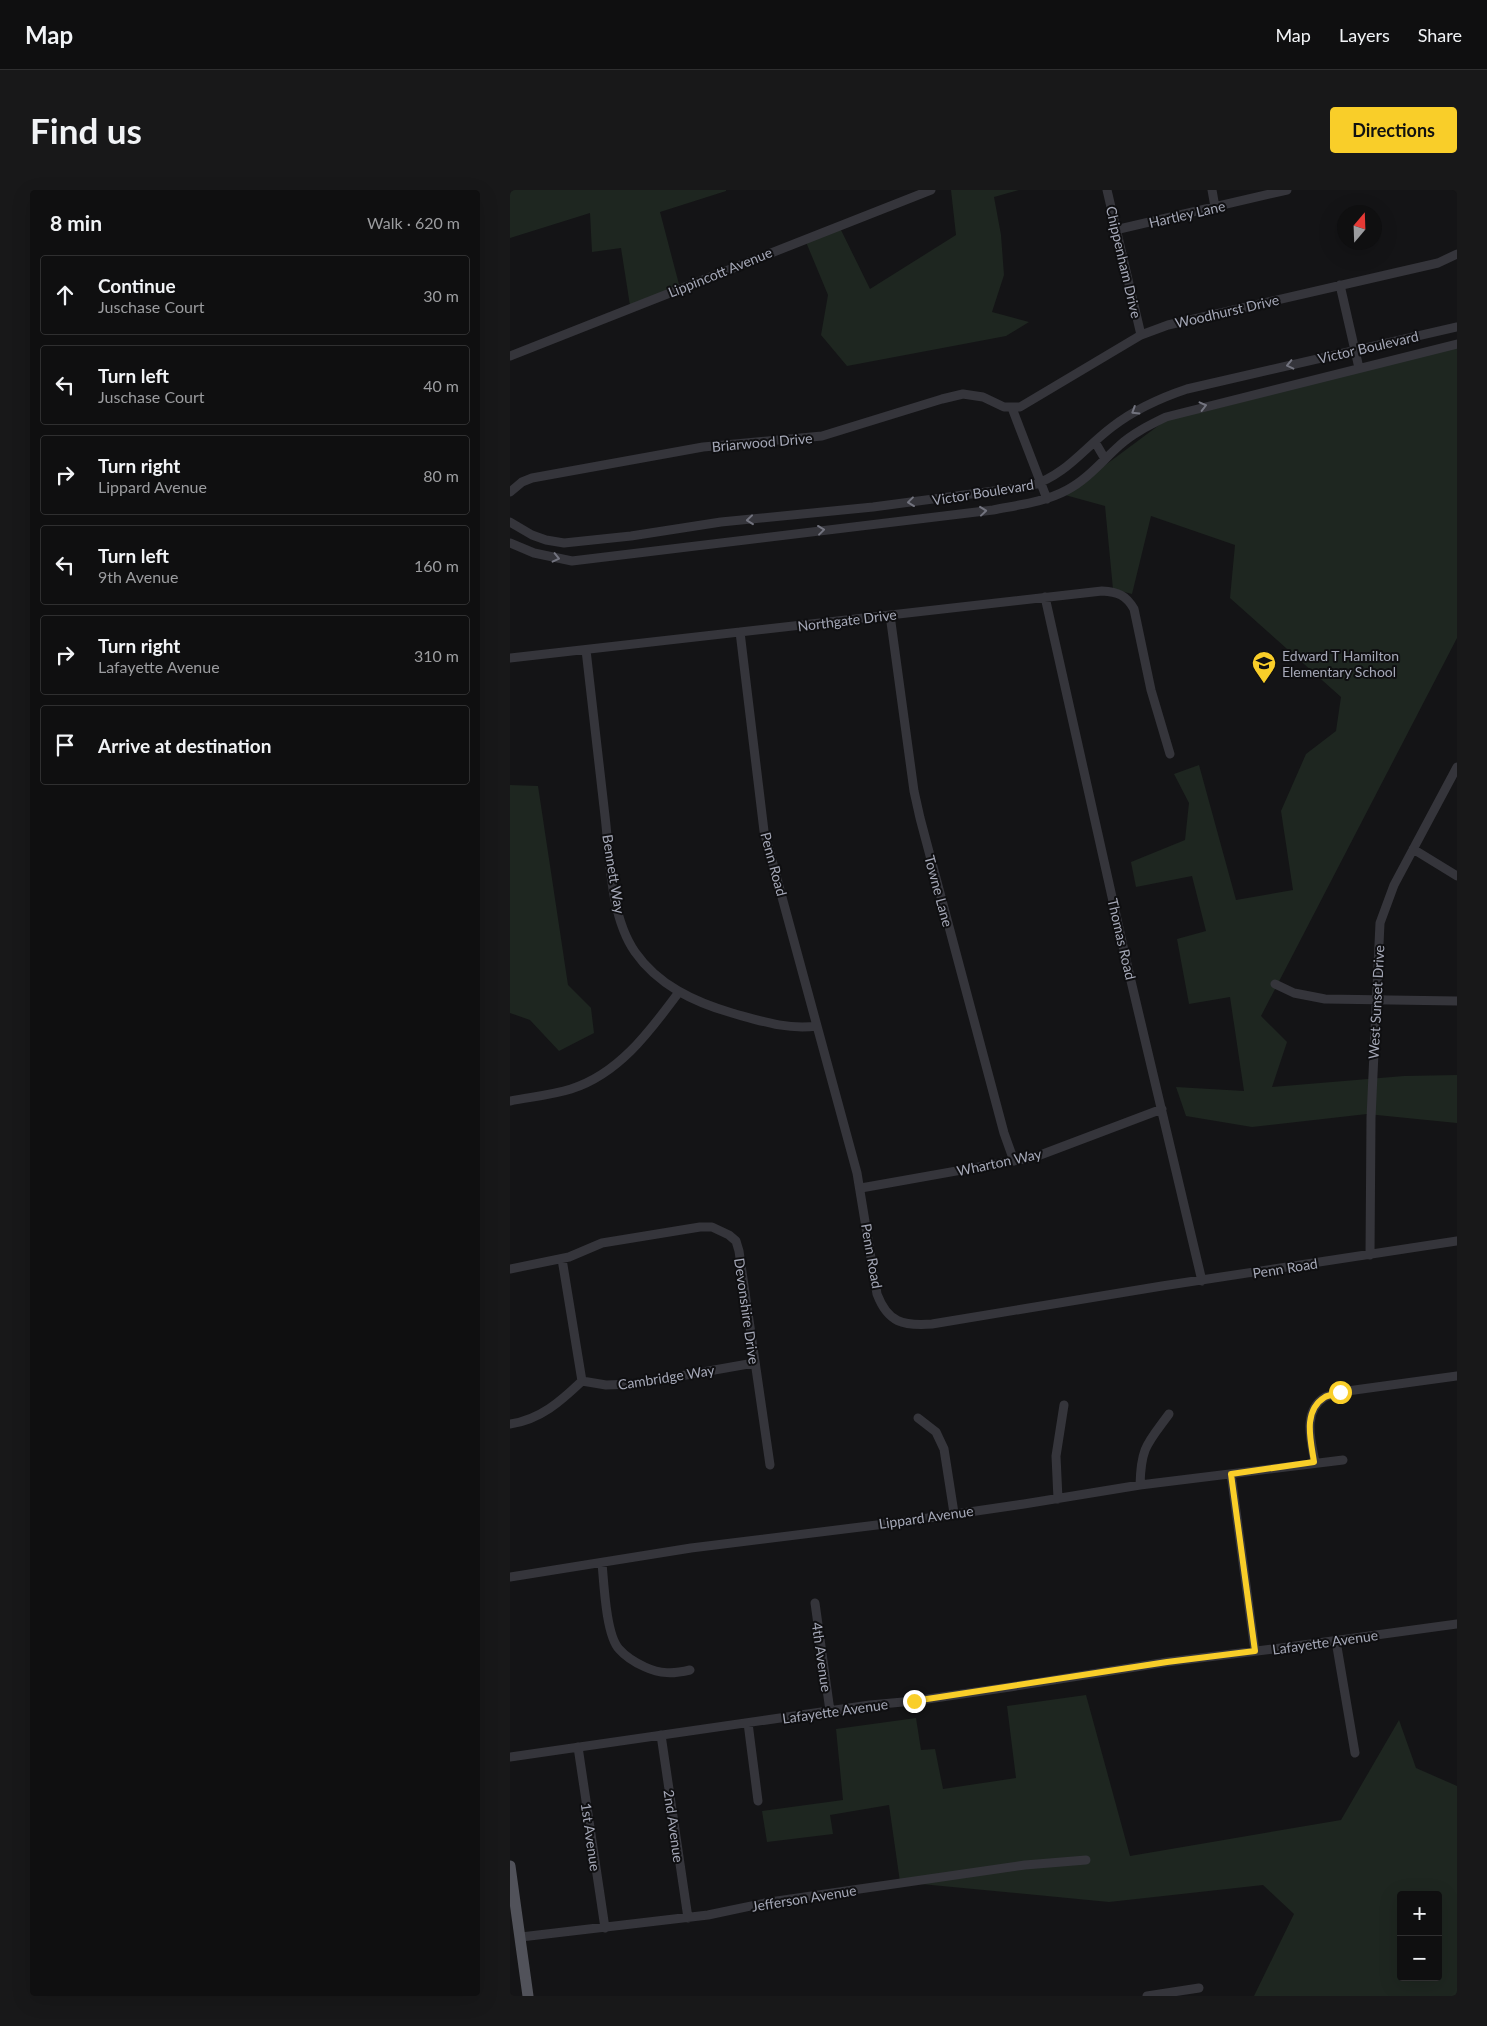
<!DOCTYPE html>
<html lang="en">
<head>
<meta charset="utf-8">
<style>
  :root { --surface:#0f0f10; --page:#181819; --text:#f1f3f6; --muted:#9b9c9f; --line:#2f2f30; --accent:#f9ce29 }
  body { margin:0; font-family:Lato,sans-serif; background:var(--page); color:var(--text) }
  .controls { position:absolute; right:15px; bottom:15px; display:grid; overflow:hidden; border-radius:5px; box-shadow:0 5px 20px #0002 }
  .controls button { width:45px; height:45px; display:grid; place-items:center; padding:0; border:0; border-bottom:1px solid var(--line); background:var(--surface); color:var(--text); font:25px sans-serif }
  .compass { position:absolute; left:827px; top:15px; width:45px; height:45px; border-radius:50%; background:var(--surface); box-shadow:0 5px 20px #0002; rotate:19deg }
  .stop { position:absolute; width:15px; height:15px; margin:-11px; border:4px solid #f9ce29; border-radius:50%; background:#fff }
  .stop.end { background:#f9ce29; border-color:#fff; box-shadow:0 1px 5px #0008 }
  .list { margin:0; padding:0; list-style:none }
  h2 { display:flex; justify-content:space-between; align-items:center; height:65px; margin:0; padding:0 20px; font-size:21px }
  h2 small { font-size:16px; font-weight:400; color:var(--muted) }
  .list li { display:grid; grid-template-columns:32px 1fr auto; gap:15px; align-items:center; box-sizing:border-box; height:80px; margin:0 10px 10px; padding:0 10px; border:1px solid var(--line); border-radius:5px }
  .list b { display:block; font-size:19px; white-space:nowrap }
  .list p { margin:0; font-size:16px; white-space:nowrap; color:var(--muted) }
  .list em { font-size:16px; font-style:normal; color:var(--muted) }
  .icon { flex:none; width:28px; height:28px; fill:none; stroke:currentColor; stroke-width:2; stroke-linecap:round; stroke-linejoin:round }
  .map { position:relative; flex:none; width:947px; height:1806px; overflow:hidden; border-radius:5px }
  header { display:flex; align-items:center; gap:30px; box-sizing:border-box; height:70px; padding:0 25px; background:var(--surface); border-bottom:1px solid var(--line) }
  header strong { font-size:24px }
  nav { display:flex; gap:28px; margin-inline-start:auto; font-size:18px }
  .intro { display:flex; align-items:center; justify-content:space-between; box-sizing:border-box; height:120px; padding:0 30px }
  h1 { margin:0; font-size:35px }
  .button { padding:12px 22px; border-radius:5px; background:var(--accent); color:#111; font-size:18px; font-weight:700 }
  main { display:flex; gap:30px; padding:0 30px }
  aside { flex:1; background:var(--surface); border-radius:5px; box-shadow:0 5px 20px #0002 }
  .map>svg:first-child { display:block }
  .green { fill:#1e2620; fill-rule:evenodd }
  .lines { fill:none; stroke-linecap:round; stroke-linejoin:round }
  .minor { stroke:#35353b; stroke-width:9 }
  .major { stroke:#51525a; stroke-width:11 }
  .oneway { stroke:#73747f }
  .route { stroke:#f9ce29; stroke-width:6 }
  .labels { text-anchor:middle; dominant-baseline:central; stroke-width:4; stroke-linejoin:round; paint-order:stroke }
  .street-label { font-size:14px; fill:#a5a8b7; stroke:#0f0f11 }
  .poi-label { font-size:14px; fill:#a5a8b7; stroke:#0f0f11; text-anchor:start }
</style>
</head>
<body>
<header>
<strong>Map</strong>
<nav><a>Map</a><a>Layers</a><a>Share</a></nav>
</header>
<div class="intro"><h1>Find us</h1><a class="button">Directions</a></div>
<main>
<aside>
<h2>8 min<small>Walk · 620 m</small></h2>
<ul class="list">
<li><svg class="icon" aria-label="ahead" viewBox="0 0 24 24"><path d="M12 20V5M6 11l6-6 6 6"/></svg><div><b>Continue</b><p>Juschase Court</p></div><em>30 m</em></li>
<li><svg class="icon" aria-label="left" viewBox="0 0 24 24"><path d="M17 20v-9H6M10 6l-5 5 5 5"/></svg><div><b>Turn left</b><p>Juschase Court</p></div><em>40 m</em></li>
<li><svg class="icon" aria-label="right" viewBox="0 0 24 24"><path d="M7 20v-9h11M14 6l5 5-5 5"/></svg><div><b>Turn right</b><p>Lippard Avenue</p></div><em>80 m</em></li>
<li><svg class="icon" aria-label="left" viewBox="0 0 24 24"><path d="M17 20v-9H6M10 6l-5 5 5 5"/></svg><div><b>Turn left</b><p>9th Avenue</p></div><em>160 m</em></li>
<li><svg class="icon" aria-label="right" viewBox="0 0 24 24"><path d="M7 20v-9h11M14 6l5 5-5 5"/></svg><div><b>Turn right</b><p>Lafayette Avenue</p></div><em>310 m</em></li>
<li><svg class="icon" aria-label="arrive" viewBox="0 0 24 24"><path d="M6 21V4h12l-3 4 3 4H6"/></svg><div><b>Arrive at destination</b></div></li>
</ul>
</aside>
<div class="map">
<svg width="947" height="1806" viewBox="0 0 947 1806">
  <rect width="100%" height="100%" fill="#141416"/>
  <!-- green -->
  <path class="green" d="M0,0h216v1l-66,21 21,80 -50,20 -10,-64 -29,4 -2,-39 -80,25z
    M441,0h68l-25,7 7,38 3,40 -12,37 37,10 -23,14 -159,30 -26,-31 7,-40 -22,-53 33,-16 31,63 86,-54z
    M947,158v290l-196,378 26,26 -15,45 132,-11 53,-1v48l-90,-9 -115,13 -66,-11 -10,-29 68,4 -14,-94 -41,7 -12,-65 29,-8 -14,-55 -56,11 -5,-25 54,-22 4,-37 -15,-29 25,-9 37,135 57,-10 -12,-79 25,-57 30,-23 5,-34 -111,-99 5,-53 -84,-29 -19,78 -19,-5 -8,-83 -40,-11 105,-78z
    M0,595l28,1 30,199 23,23 3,25 -35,18 -29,-31 -20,-7z
    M576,1505l44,161 211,-36 58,-100 17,48 41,18v210h-203l40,-82 -31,-29 -154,17 -209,-20 -11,-77 -59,10 3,19 -66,8 -5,-31 81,-11 -7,-71 80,-11 5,32 14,-1 8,40 73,-11 -9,-72zM891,1705h37v82h-37z"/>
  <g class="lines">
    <!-- minor -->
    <path class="minor" d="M597,0l34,145
      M702,0l3,17
      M605,40l172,-40
      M830,95l19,83
      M0,166l421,-166
      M502,218l35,91
      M585,252l10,17
      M0,302l12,-10 10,-4 171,-31 119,-11 120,-37 21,-5 20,3 21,10h16l121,-72 27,-10 270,-62 19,-9
      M0,332l22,13 14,5 18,3 67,-7 90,-14 152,-15 158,-21c36,-12 52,-37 81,-59 22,-17 48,-29 75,-38l270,-62
      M0,353l24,10 38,8 421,-51c25,-5 52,-8 74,-20 21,-11 36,-30 53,-45 13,-12 30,-20 46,-28l291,-73
      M535,407l82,367 75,317
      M380,425l24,176 6,27 84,315 10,28
      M230,442l24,199 93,342 20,121c11,29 26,32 55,30l230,-38 295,-45
      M76,460c6,55 13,110 19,166 5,42 5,100 30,136 23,33 59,50 97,61 29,8 55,17 85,13
      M0,468l592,-67c16,1 24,4 32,18l17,81 19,64
      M903,659l44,27
      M765,794l19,9 31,6 132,2
      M0,911c20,-4 42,-6 61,-12 48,-15 79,-58 108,-97
      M351,998l174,-31 127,-48
      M860,1065l1,-137 9,-195 14,-38 63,-118
      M52,1069l20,122
      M0,1079l59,-12 33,-14 98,-16h12l17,8 7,6 3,10 31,214
      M72,1191l24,4 29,-1 119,-21
      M408,1228l18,14 8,17 10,64
      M0,1234c30,-4 51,-23 72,-43
      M805,1272c-4,-21 -13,-51 10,-65 4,-2 11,-3 15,-5l117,-16
      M721,1284l24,177
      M630,1295c1,-38 7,-41 29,-71
      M548,1309l-2,-43 8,-51
      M92,1373c2,21 4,72 17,86 7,8 17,14 26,18 15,7 28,7 45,3
      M0,1387l181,-29 210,-26 123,-18 116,-19 203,-25
      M305,1413l15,108
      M826,1451l19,112
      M238,1533l10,78
      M151,1545l27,183
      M68,1557l27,181
      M0,1567l360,-52 44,-4 96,-14 157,-25 114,-14 176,-24
      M11,1747l187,-22 62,-13 255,-37 61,-5
      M637,1806l52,-8"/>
    <!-- major -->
    <path class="major" d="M0,1676l18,130"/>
  </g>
  <!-- one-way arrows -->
  <defs><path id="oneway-chevron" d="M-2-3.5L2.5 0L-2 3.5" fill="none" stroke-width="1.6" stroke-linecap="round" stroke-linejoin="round" transform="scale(1.25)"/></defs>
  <g class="oneway">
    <use href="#oneway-chevron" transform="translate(780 175) rotate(167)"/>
    <use href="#oneway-chevron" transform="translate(693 216) rotate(-14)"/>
    <use href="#oneway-chevron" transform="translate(625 221) rotate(148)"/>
    <use href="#oneway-chevron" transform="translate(401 312) rotate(173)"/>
    <use href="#oneway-chevron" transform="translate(473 321) rotate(-6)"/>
    <use href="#oneway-chevron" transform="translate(240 330) rotate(174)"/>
    <use href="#oneway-chevron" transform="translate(311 340) rotate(-7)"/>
    <use href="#oneway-chevron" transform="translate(46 368) rotate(13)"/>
  </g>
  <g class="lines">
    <!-- route -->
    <path class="route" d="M404,1511l253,-39 88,-11 -24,-177 83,-12c-3,-21 -12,-51 11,-65 4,-2 11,-3 15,-5"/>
  </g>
  <!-- icons -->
  <defs>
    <g id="school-pin" transform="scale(1.25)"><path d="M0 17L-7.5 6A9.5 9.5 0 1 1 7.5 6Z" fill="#f9ce29" stroke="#0f0f11"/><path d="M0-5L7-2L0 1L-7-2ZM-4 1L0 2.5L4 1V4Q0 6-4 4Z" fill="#111"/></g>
  </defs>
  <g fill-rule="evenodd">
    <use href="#school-pin" x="754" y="473"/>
  </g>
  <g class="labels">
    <!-- street labels -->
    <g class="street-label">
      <text transform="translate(677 24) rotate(-13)">Hartley Lane</text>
      <text transform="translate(614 72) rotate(77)">Chippenham Drive</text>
      <text transform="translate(210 82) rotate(-22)">Lippincott Avenue</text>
      <text transform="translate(717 121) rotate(-13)">Woodhurst Drive</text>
      <text transform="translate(858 157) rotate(-13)">Victor Boulevard</text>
      <text transform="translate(252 252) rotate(-5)">Briarwood Drive</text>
      <text transform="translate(473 302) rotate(-9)">Victor Boulevard</text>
      <text transform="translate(337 430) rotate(-7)">Northgate Drive</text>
      <text transform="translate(264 674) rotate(75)">Penn Road</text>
      <text transform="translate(104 684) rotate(81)">Bennett Way</text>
      <text transform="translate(429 701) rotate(75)">Towne Lane</text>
      <text transform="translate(612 749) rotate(77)">Thomas Road</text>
      <text transform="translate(866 812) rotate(-87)">West Sunset Drive</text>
      <text transform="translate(489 972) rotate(-12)">Wharton Way</text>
      <text transform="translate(362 1066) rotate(80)">Penn Road</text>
      <text transform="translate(775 1078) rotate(-9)">Penn Road</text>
      <text transform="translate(237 1121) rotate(82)">Devonshire Drive</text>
      <text transform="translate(156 1187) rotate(-9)">Cambridge Way</text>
      <text transform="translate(416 1327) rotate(-8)">Lippard Avenue</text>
      <text transform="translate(815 1452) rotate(-8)">Lafayette Avenue</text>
      <text transform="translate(312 1467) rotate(82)">4th Avenue</text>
      <text transform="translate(325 1521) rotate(-8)">Lafayette Avenue</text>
      <text transform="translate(164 1636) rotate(82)">2nd Avenue</text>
      <text transform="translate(81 1647) rotate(82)">1st Avenue</text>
      <text transform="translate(294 1708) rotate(-9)">Jefferson Avenue</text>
    </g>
    <!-- poi labels -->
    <g class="poi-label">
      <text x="772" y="465">Edward T Hamilton<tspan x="772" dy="16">Elementary School</tspan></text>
    </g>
  </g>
</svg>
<div class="controls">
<button>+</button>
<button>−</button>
</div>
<svg class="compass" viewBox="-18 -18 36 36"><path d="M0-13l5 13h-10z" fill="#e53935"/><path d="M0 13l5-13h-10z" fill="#9b9c9f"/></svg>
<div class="stop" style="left:830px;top:1202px"></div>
<div class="stop end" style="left:404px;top:1511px"></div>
</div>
</main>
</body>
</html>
